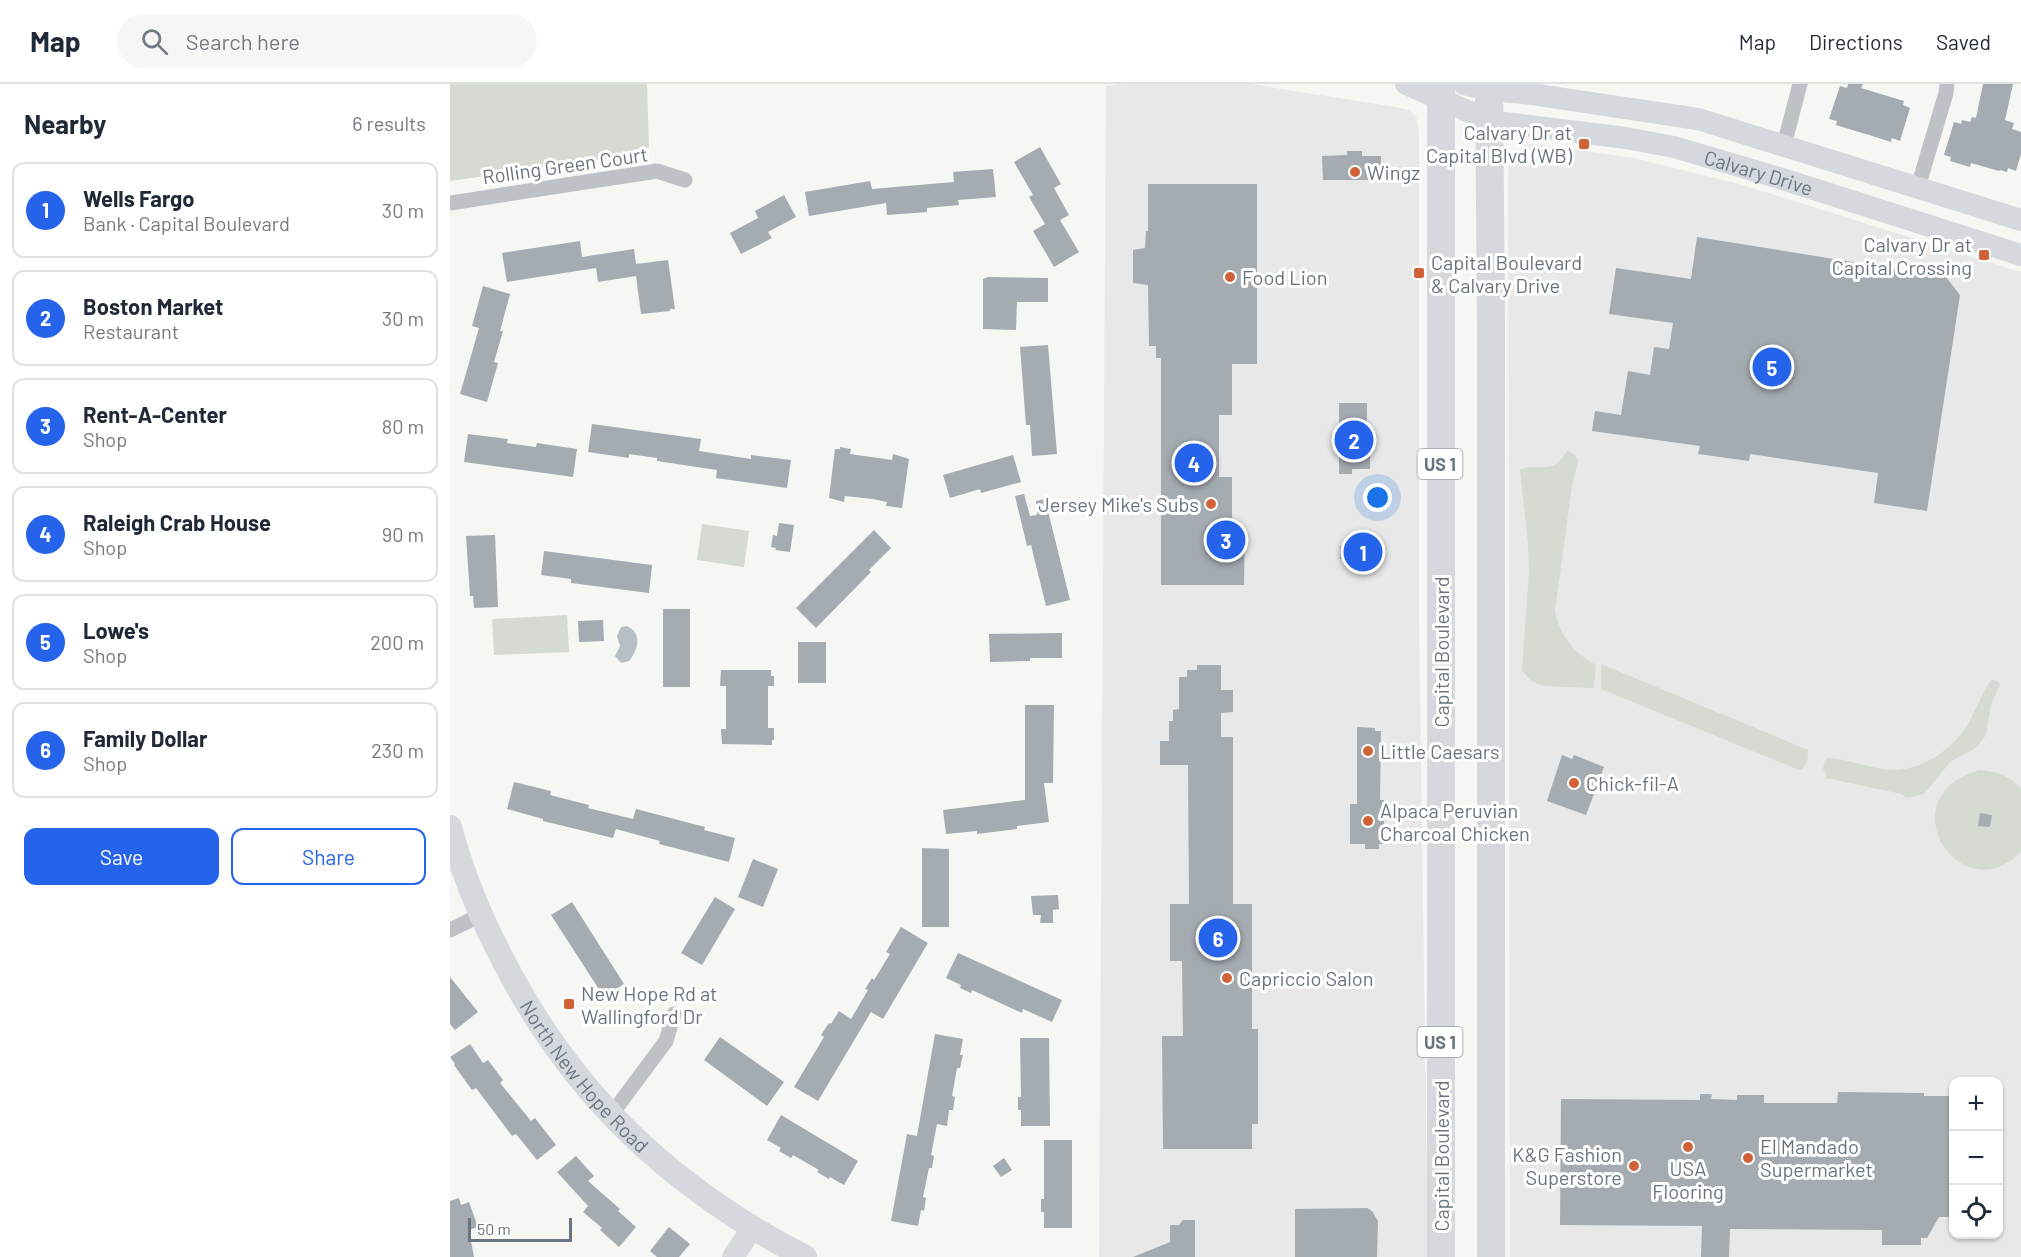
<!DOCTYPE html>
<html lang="en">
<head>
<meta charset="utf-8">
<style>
  :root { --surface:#fff; --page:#f6f6f7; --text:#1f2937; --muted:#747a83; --line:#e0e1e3; --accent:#2563eb }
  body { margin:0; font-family:Barlow,sans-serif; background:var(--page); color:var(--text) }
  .controls { position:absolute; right:18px; bottom:18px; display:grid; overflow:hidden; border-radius:12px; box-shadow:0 2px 4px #0004 }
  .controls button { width:54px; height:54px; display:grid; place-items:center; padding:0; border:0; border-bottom:2px solid var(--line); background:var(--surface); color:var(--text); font:30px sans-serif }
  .scale { position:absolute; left:18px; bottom:15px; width:104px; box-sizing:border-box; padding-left:6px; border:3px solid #687581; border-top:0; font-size:16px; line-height:21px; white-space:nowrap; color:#687581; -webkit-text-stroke:4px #fff; paint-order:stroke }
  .you { position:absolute; left:928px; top:414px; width:21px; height:21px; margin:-15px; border:4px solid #fff; border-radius:50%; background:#1a73e8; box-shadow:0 0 0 9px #1a73e833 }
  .badge { display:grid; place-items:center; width:39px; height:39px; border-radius:50%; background:var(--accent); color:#fff; font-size:20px; font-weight:700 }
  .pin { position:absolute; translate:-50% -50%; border:3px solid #fff; box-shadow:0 2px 6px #0006 }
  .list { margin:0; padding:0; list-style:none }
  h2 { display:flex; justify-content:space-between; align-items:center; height:78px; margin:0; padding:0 24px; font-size:26px }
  h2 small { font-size:20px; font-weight:400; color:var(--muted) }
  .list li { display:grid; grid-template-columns:39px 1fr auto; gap:18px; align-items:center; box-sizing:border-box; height:96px; margin:0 12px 12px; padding:0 12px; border:2px solid var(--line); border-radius:12px }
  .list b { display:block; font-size:22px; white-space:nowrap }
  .list p { margin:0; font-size:20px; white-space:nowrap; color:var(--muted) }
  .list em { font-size:20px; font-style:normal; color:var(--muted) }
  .actions { display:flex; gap:12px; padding:18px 24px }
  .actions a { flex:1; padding:14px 0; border:2px solid var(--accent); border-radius:12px; text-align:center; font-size:21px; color:var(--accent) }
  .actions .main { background:var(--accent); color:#fff }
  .icon { flex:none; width:33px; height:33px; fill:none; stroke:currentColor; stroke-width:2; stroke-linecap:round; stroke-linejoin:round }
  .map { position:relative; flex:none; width:1571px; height:1173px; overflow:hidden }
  header { display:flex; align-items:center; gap:36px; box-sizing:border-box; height:84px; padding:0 30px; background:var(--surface); border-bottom:2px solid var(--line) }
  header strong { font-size:28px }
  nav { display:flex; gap:33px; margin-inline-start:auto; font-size:21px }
  .search { width:420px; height:54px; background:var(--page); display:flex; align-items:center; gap:15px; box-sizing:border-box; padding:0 21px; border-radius:33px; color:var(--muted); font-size:22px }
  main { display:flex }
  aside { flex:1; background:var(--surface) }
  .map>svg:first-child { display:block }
  .built { fill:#e7e8e7; fill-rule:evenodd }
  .green { fill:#d5dad3 }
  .water { fill:#b6c0c4 }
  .building { fill:#a4abb1 }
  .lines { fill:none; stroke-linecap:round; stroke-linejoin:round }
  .street { stroke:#bec1c5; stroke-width:15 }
  .secondary { stroke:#d5d8dc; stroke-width:22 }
  .primary { stroke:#d5d8dc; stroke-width:24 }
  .highway { stroke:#d5d8dc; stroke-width:28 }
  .poi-dot { fill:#d16238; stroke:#fff; stroke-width:2 }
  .labels { text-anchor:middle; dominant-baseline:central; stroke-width:6; stroke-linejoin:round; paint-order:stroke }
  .shield { fill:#fff; stroke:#959ea7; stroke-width:1.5 }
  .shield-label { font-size:18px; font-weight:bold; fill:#687581 }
  .poi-label { font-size:20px; fill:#687581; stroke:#fff; text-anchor:start }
  .street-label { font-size:20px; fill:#687581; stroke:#fff }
</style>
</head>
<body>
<header>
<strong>Map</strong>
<div class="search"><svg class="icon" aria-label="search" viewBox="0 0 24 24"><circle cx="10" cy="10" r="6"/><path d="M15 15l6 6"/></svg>Search here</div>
<nav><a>Map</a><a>Directions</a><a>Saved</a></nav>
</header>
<main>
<aside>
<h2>Nearby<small>6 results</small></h2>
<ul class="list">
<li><span class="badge">1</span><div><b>Wells Fargo</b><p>Bank · Capital Boulevard</p></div><em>30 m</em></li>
<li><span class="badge">2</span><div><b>Boston Market</b><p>Restaurant</p></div><em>30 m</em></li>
<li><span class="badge">3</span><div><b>Rent-A-Center</b><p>Shop</p></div><em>80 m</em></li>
<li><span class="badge">4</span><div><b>Raleigh Crab House</b><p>Shop</p></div><em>90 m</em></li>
<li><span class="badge">5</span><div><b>Lowe's</b><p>Shop</p></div><em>200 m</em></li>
<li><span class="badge">6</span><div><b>Family Dollar</b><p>Shop</p></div><em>230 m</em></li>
</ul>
<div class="actions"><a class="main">Save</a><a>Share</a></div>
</aside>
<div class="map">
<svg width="1571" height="1173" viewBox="0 0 1571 1173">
  <rect width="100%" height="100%" fill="#f6f6f3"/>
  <!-- built -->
  <path class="built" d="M672,0h128l146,23 12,3 8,6 3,17v490l9,634h-329l7,-1171z
    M1086,60l98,14 109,27 278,87v985h-511l-2,-1081 1,-16 16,-15zM1504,998h44v152h-44z"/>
  <!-- green -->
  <path class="green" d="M0,0h197l2,63 -11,7 -188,27z
    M1118,366l7,5 3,6 -6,24 -17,126c5,25 19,42 41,54l-2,23 -50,-2 -13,-5 -9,-11 7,-99 -1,-28 -8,-73c10,-6 23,0 34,-5 7,-3 10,-10 14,-15z
    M252,440l47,7 -5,36 -47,-7z
    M117,531l2,37 -75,3 -2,-36z
    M1151,580l207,86c0,8 0,17 -9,20l-198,-81z
    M1541,596l6,1 3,3 -9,20 -5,31 -10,13 -25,13 -27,33 -18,4 -4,-4 -76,-16v-5l-3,-4 2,-9 3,-2c18,1 36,8 54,11 34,5 64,-14 83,-40 10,-16 16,-35 26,-49z
    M1530,686c19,2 26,4 41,18v64c-62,62 -135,-57 -41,-82z"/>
  <!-- water -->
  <path class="water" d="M177,542c16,8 11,24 2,35l-8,2 -6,-7 5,-10 -3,-10 4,-9z"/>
  <!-- building -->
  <path class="building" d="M1398,0h15l-2,4 43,13 -1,4 7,3 -10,33 -8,-3 -1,4 -22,-7 -33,-10 1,-4 -8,-2 11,-33 7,2z
    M1533,0h30l-8,36 9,3 -2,6 9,3v22l-5,17 -8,-3 -1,4 -7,-2 -1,1 -28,-8 -1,4 -20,-6 1,-4 -7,-2 10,-33 7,2 1,-4 8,2 2,-5 4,1z
    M590,63l21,37 -7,4 15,27 -9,5 19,32 -25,15 -21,-36 12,-7 -16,-27 4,-2 -19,-33z
    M897,67h15v5h19v24h-58l-1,-24 25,-1z
    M543,85l3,28 -38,3 1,5 -32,3v4l-40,3 -1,-12 -77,13 -4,-24 65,-11 2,8 82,-7 -1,-10z
    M698,100h109v180h-25v51h-13v62h13v50h13l-1,58h-83v-227h-5v-12h-7l-1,-61 -15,-2v-33l12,-2 1,-17h2z
    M334,111l12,22 -28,15 4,6 -31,16 -11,-21 28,-15 -3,-7z
    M1247,153l249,40 14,18 -33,216 -53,-8 4,-30 -128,-19 -1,7 -51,-7 2,-8 -108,-15 3,-20 26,4 7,-44 22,4 4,-28 15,2 4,-26 -64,-9 7,-46 75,11z
    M130,157l2,16 52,-8 2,15 32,-4 7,49h-5v2l-29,3 -5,-38 -38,6 -2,-14 -89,14 -5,-29z
    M538,193l60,1v24h-31l-1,28 -33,-1v-50z
    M33,202l27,8 -10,37h3l-9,31 4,1 -11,39 -27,-8 19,-66 -7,-2z
    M598,261l9,109 -25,2 -2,-31h-4l-6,-78z
    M889,319h28v26h3v40h-18v5h-13z
    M142,340l109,15 -2,12 52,8v-4l40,5 -4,28 -71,-10 1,-8 -60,-9v-3l-28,-4v4l-41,-6z
    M18,350l40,5 -1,4 29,4 1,-4 40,6 -4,28 -109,-15z
    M390,363l11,2 -1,5 42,6 1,-6 16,5 -7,49 -16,-2 1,-4 -14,-3 -28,-3 -1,6 -15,-4 6,-49h5z
    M563,371l8,27 -40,11 -1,-4 -30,9 -7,-23z
    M574,410l6,22 7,-1 -1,-14 9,-2 25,101 -24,6 -15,-61 -4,1 -12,-50z
    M329,439l15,2 -4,27 -15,-2 1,-2 -5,-1 2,-12 4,1z
    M424,446l17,18 -22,22 2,2 -55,56 -20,-20z
    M45,451l3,72 -24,1 -1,-12h-3l-4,-60z
    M901,451h24v34h-24v-10h-11v-13l11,-1z
    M94,467l108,14 -3,28 -78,-10v-4l-30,-4z
    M213,525h27v78h-27z
    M153,536l1,21 -25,1 -1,-21z
    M612,549v25h-32v3l-40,1 -1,-28z
    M348,558h28v41h-28z
    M747,581h24v25h12v22l-12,1v24h12v167h19v125h6v95h-6v25h-89l-1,-113h21l-1,-75h-12v-57h19l-1,-139h-28v-24h9v-20h4v-11l6,-1v-32h8v-7h10z
    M271,586h50v6h3v10h-6v42h6v12h-2v5l-50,-1 -1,-15h5v-43h-6z
    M575,621h29l-1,78h-9l5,39 -32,4v3l-40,5v-3l-31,3 -3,-24 82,-10z
    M907,643l18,1v3h6l-1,69h4v44h-5v5h-14v-5h-15v-40h7z
    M1112,671l10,4 2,-4 30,12 -18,48 -39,-14z
    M64,698l37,9 -1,4 39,10 -1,3 45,11 3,-10 69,18 -1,3 31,8 -6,24 -70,-18 1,-3 -44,-12 -3,9 -70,-17v-2l-36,-10z
    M1530,729l12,2 -2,12 -12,-1z
    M472,764l27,1v78h-27z
    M303,775l25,10 -15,38 -25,-10z
    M608,811l1,14 -6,1v13h-13l1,-8h-8l-2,-19z
    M265,813l20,12 -33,56 -21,-12z
    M122,818l52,82 -20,13 -53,-82z
    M451,843l27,16 -45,76 -12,-7 -53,89 -24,-14 30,-50 -3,-2 8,-12 2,1 8,-13 12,8 17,-29 -3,-1 7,-11 2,2 16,-26 -4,-2z
    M508,869l104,47 -10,22 -29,-13 -1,4 -50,-23 -1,3 -11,-5 1,-3 -15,-7z
    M0,893l28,35 -23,18 -5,-6z
    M485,950l28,5 -3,16h3l-3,13h-3l-5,28 3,1 -2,13h-4l-2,16 -10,-2 -6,31 3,1 -2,12h-3l-6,29 3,1 -2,13 -3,-1 -3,16 -27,-5 16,-87 10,2z
    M270,953l64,45 -17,24 -63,-46z
    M570,954h29l1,88h-29v-16h-3v-13h3z
    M20,960l13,19 5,-3 15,20 -3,3 31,38 4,-3 21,27 -19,15 -21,-26 -4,2 -36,-48 -4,2 -18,-25 1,-1 -5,-7z
    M1388,1008l86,1v3h26v8h3v113h-14l-12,21h-6v7h-39v-15l-152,-1 -1,28h-28l1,-31 -142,-1 1,-126 139,1v-6h12l-1,5 26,1v-5h27v8h73z
    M331,1031l77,46 -14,24 -14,-8 -1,2 -12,-7 2,-2 -26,-15 -2,3 -12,-7 2,-3 -14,-8z
    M594,1056h28v88h-28v-16h-3v-13h3z
    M126,1072l18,20 -6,5 32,28 -2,2 18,16 -17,20 -19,-17 2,-2 -19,-16 5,-6 -31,-34z
    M554,1074l8,12 -11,7 -8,-11z
    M9,1114l2,7 8,-3 9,25 -9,3 5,27h-24v-56z
    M917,1124l5,3 6,10 -1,36h-82v-48z
    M733,1136h12v37h-62l37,-15v-17h9z
    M219,1143l21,17 -11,13h-22l-7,-6z"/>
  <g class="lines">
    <!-- street -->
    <path class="street" d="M1334,61l16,-61
      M1468,103l28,-94 1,-9
      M0,119l207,-32 28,9
      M0,846l31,-15
      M161,1031l55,-74 8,-27"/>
    <!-- secondary -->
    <g class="secondary">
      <path id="s1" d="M956,0l84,37 136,17 48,9 102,30 245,78"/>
      <path d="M1014,0l25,6 35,3 174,26 323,101"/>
      <path d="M283,1173l20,-30"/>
    </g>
    <!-- primary -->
    <path class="primary" id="s2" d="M0,743c12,45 30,89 52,131 69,136 168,229 303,299"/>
    <!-- highway -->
    <path class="highway" d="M991,0v1173
      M1039,0l2,239v934"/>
  </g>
  <!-- markers -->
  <g class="poi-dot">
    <rect x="1128" y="54" width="12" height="12" rx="3"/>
    <circle cx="905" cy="88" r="6"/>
    <rect x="1528" y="165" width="12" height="12" rx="3"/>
    <rect x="963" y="183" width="12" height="12" rx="3"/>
    <circle cx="780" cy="193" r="6"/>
    <circle cx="761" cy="420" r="6"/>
    <circle cx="918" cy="667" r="6"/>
    <circle cx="1124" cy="699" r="6"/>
    <circle cx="918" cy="737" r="6"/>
    <circle cx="777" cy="894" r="6"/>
    <rect x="113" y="914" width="12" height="12" rx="3"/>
    <circle cx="1238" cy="1063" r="6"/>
    <circle cx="1298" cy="1074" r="6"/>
    <circle cx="1184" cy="1082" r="6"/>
  </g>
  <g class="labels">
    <!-- shield labels -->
    <g class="shield">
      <rect x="967.5" y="365" width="45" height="30" rx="4.5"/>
      <rect x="967.5" y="943" width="45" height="30" rx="4.5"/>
    </g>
    <g class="shield-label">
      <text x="990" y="380">US 1</text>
      <text x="990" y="958">US 1</text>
    </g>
    <!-- poi labels -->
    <g class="poi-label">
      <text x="1122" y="48" text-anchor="end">Calvary Dr at<tspan x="1122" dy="23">Capital Blvd (WB)</tspan></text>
      <text x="917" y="88">Wingz</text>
      <text x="1522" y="160" text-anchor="end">Calvary Dr at<tspan x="1522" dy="23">Capital Crossing</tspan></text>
      <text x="981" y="178">Capital Boulevard<tspan x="981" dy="23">&amp; Calvary Drive</tspan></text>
      <text x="792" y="193">Food Lion</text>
      <text x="749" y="420" text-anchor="end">Jersey Mike's Subs</text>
      <text x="930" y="667">Little Caesars</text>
      <text x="1136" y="699">Chick-fil-A</text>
      <text x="930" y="726">Alpaca Peruvian<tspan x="930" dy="23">Charcoal Chicken</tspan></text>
      <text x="789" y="894">Capriccio Salon</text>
      <text x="131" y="909">New Hope Rd at<tspan x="131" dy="23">Wallingford Dr</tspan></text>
      <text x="1310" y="1062">El Mandado<tspan x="1310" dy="23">Supermarket</tspan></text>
      <text x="1172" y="1070" text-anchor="end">K&amp;G Fashion<tspan x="1172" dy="23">Superstore</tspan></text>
      <text x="1238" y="1084" text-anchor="middle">USA<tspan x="1238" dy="23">Flooring</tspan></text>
    </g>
    <!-- street labels -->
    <g class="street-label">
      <text transform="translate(115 81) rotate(-8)">Rolling Green Court</text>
      <text stroke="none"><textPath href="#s1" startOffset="366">Calvary Drive</textPath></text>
      <text transform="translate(991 568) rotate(-90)">Capital Boulevard</text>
      <text stroke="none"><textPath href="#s2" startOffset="286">North New Hope Road</textPath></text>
      <text transform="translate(991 1072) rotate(-90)">Capital Boulevard</text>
    </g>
  </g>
</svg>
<div class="controls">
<button>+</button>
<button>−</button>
<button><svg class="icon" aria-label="locate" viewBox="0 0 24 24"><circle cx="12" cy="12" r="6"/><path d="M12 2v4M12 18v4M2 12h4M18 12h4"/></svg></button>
</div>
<div class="scale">50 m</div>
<div class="you"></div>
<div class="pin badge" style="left:913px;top:468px">1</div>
<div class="pin badge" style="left:904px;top:356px">2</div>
<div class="pin badge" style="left:776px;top:456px">3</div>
<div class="pin badge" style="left:744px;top:379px">4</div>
<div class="pin badge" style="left:1322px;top:283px">5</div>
<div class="pin badge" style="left:768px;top:854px">6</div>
</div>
</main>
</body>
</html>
